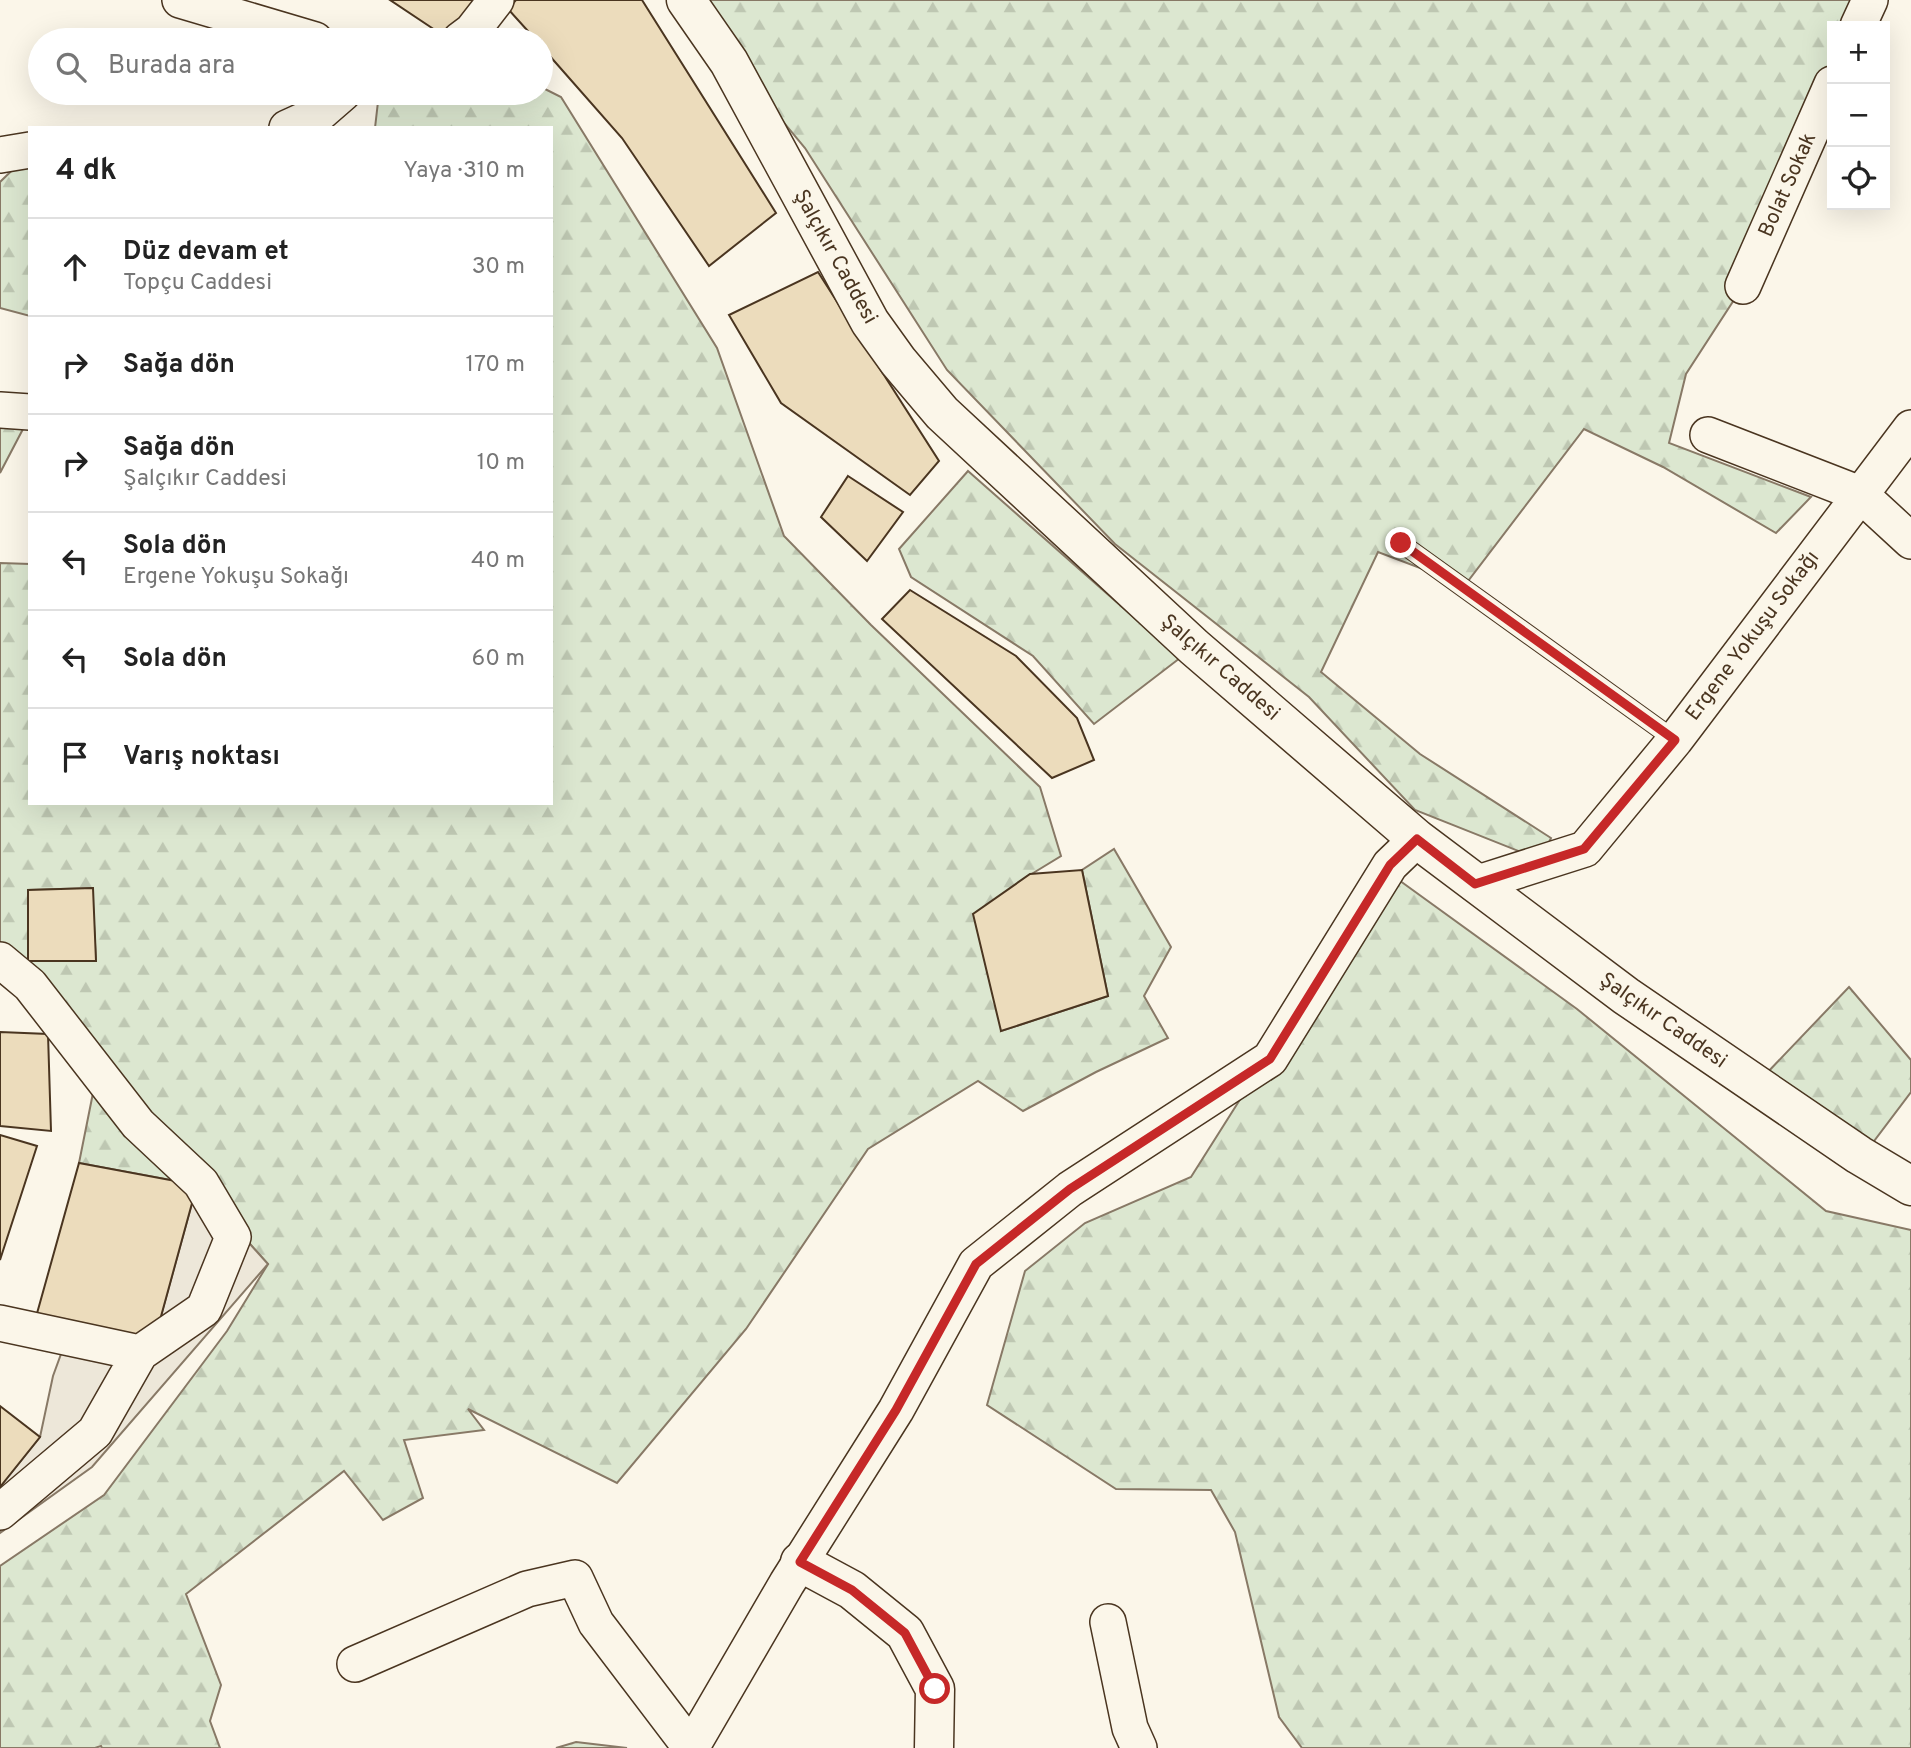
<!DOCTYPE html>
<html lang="tr">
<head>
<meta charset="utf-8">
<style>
  :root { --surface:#fff; --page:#f6f6f6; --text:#222; --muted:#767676; --line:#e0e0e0 }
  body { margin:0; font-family:Overpass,sans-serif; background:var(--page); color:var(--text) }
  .controls { position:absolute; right:21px; top:21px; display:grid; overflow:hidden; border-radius:0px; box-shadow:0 7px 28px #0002 }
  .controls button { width:63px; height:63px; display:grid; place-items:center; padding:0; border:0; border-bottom:2px solid var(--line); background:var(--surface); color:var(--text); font:35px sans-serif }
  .stop { position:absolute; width:21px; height:21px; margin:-16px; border:5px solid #c62828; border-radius:50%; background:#fff }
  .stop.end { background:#c62828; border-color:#fff; box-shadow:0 2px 7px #0008 }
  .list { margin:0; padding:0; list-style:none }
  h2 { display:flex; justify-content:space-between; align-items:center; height:91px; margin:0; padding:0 28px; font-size:30px }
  h2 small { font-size:23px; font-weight:400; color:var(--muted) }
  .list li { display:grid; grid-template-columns:46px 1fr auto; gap:21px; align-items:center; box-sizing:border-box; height:98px; padding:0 28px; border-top:2px solid var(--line) }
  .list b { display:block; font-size:26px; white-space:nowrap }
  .list p { margin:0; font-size:23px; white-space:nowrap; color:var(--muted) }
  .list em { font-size:23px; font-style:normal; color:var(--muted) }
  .icon { flex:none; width:38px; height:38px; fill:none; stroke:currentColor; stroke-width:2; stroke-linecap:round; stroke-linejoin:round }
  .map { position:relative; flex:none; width:1911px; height:1748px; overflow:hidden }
  .search { position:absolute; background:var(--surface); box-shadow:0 7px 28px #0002; left:28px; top:28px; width:525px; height:77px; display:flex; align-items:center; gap:18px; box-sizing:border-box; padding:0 24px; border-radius:38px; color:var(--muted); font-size:26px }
  .panel { position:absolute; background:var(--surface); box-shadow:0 7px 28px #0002; left:28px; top:126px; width:525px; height:679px; border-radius:0px }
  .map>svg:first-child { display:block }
  .forest { fill:url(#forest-firs); stroke:#887966; stroke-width:2; fill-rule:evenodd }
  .parking { fill:#ede7d9; stroke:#887966; stroke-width:2 }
  .building { fill:#ecdcbc; stroke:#4a3520; stroke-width:2 }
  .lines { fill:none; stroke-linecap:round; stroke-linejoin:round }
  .service-casing { stroke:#4a3520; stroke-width:20 }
  .minor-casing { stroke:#4a3520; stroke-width:38 }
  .tertiary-casing { stroke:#4a3520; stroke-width:41 }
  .secondary-casing { stroke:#4a3520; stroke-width:41 }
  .service { stroke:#fbf6e9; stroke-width:18 }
  .minor { stroke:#fbf6e9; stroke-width:35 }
  .tertiary { stroke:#fbf6e9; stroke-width:38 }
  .secondary { stroke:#fbf6e9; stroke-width:38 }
  .route { stroke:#c62828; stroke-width:9 }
  .labels { text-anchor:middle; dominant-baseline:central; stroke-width:5; stroke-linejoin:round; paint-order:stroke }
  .street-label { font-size:21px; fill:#4a3520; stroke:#fbf6e9 }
</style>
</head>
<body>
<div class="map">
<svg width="1911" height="1748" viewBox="0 0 1911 1748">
  <defs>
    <pattern id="forest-firs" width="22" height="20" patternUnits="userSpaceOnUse" patternTransform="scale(1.75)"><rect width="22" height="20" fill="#dce7d0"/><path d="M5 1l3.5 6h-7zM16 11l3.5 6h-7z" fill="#bec7b2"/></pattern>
  </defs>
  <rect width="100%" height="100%" fill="#fbf6e9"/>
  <!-- forest -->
  <path class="forest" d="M682,0h1188l-12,26h-26v58l-89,202 -57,88 -17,69 142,54 -35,36 -113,-66 -79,-38 -119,156 -87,-33 -57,120 99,82 131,84 -10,22 -126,-50 -106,-113 -194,-153 -168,-174 -142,-222z
    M541,87l20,10 156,251 67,188 87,89 169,162 21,69 -36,22 -24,153 107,-35 -26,-126 32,-21 57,98 -27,49 24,42 -72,34 -73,39 -45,-30 -110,68 -122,180 -129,154 -149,-74 16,21 -80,10 19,58 -40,22 -39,-49 -158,123 35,91 -11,36 10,27h-118l-1,-2 -6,2h-95v-182l104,-71 123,-164 41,-67 -71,-79 -118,-22 20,-100 -99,-104v-396l30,1v239h521v-675h-176l4,-35h162zM92,888l4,73h-68v-71z
    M30,153v163l-30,-8v-126z
    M0,414l23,15 -23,44z
    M968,471l212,187 -86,66 -61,-68 -122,-79 -12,-28z
    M1385,870l192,139 249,202 85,19v518h-609l-23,-31 -44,-185 -24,-42 -95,-1 -129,-84 38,-134 60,-48 106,-46z
    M1849,987l62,73v32l-46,61 -100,-78z
    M576,1742l51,6h-71z"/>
  <!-- parking -->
  <path class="parking" d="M197,1185l71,79 -176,203 -92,66v-46l40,-50 13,-61 19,-52 82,17z"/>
  <!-- building -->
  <path class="building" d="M390,0h91l-31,40z
    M516,0h126l134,213 -67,53 -87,-128 -81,-92v-6h-5l-28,-31z
    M818,272l121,189 -29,34 -129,-92 -52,-88z
    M848,476l55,36 -36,49 -46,-44z
    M910,590l106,66 61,62 17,42 -42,18 -170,-159z
    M1082,870l26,126 -107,35 -28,-117 57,-40z
    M93,888l3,73h-68v-71z
    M0,1032l48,2 3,97 -51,-5z
    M0,1135l37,11 -37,114z
    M79,1163l118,22 -43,157 -118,-25z
    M0,1406l40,31 -40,50z"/>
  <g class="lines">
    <!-- service casing -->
    <g class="service-casing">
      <path id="service" d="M1401,543l274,197"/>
    </g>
    <!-- minor casing -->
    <g class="minor-casing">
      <path id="minor" d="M180,0l135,40
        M1858,26l12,-26
        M460,40l12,-9 24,-31
        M287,128l33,-15 23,-20
        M0,155l30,-5
        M1743,286l89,-202
        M0,410l30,2
        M1708,435l152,59 51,47
        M1475,884l110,-35 90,-109 236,-312
        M0,960l30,25 108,139 63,59 32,54 -29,72 -64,44 -140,-30
        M0,1512l95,-80 45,-79
        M1108,1622l22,106 9,20
        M355,1664l172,-75 48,-11 21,45 95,125
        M691,1748l96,-165 109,-173 80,-146 94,-75 200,-130 120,-194 27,-26"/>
    </g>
    <!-- tertiary casing -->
    <g class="tertiary-casing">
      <path id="tertiary" d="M800,1562l52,28 53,43 30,56 -1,59"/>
    </g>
    <!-- secondary casing -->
    <g class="secondary-casing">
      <path id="secondary" d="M686,0l43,62 141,260 28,39 44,52 252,234 223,192 209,157 233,159 52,31"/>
    </g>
    <!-- service -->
    <use href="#service" class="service"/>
    <!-- minor -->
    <use href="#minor" class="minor"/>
    <!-- tertiary -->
    <use href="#tertiary" class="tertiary"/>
    <!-- secondary -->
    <use href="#secondary" class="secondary"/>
  </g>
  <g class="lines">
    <!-- route -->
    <path class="route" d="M935,1689l-30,-56 -53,-43 -52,-28 96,-152 80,-146 94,-75 200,-130 120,-194 27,-26 58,45 109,-35 91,-109 -274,-197"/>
  </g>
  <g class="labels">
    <!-- street labels -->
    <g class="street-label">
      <text transform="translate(1788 185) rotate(-66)">Bolat Sokak</text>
      <text transform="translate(835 257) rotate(61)">Şalçıkır Caddesi</text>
      <text transform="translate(1753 636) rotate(-53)">Ergene Yokuşu Sokağı</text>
      <text transform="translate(1220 668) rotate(41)">Şalçıkır Caddesi</text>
      <text transform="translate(1663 1021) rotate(35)">Şalçıkır Caddesi</text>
    </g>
  </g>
</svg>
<div class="controls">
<button>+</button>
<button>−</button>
<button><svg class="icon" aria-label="locate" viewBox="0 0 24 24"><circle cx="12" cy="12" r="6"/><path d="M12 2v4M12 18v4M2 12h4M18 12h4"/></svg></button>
</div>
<div class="stop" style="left:935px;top:1689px"></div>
<div class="stop end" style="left:1401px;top:543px"></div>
<div class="search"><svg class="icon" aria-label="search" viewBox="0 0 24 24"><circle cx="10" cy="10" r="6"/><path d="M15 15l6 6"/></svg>Burada ara</div>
<section class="panel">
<h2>4 dk<small>Yaya · 310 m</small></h2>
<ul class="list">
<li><svg class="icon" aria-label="ahead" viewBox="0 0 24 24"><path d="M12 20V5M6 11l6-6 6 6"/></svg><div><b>Düz devam et</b><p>Topçu Caddesi</p></div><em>30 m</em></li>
<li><svg class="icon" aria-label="right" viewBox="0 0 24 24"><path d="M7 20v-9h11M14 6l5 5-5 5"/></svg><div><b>Sağa dön</b></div><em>170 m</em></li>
<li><svg class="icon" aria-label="right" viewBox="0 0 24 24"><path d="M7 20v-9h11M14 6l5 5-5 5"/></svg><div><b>Sağa dön</b><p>Şalçıkır Caddesi</p></div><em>10 m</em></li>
<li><svg class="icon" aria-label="left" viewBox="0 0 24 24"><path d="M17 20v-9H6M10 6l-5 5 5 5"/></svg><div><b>Sola dön</b><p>Ergene Yokuşu Sokağı</p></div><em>40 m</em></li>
<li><svg class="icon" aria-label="left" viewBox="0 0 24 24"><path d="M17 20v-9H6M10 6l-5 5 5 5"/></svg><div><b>Sola dön</b></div><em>60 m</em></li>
<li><svg class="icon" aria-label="arrive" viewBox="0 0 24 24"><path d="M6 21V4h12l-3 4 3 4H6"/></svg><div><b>Varış noktası</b></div></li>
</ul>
</section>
</div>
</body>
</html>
